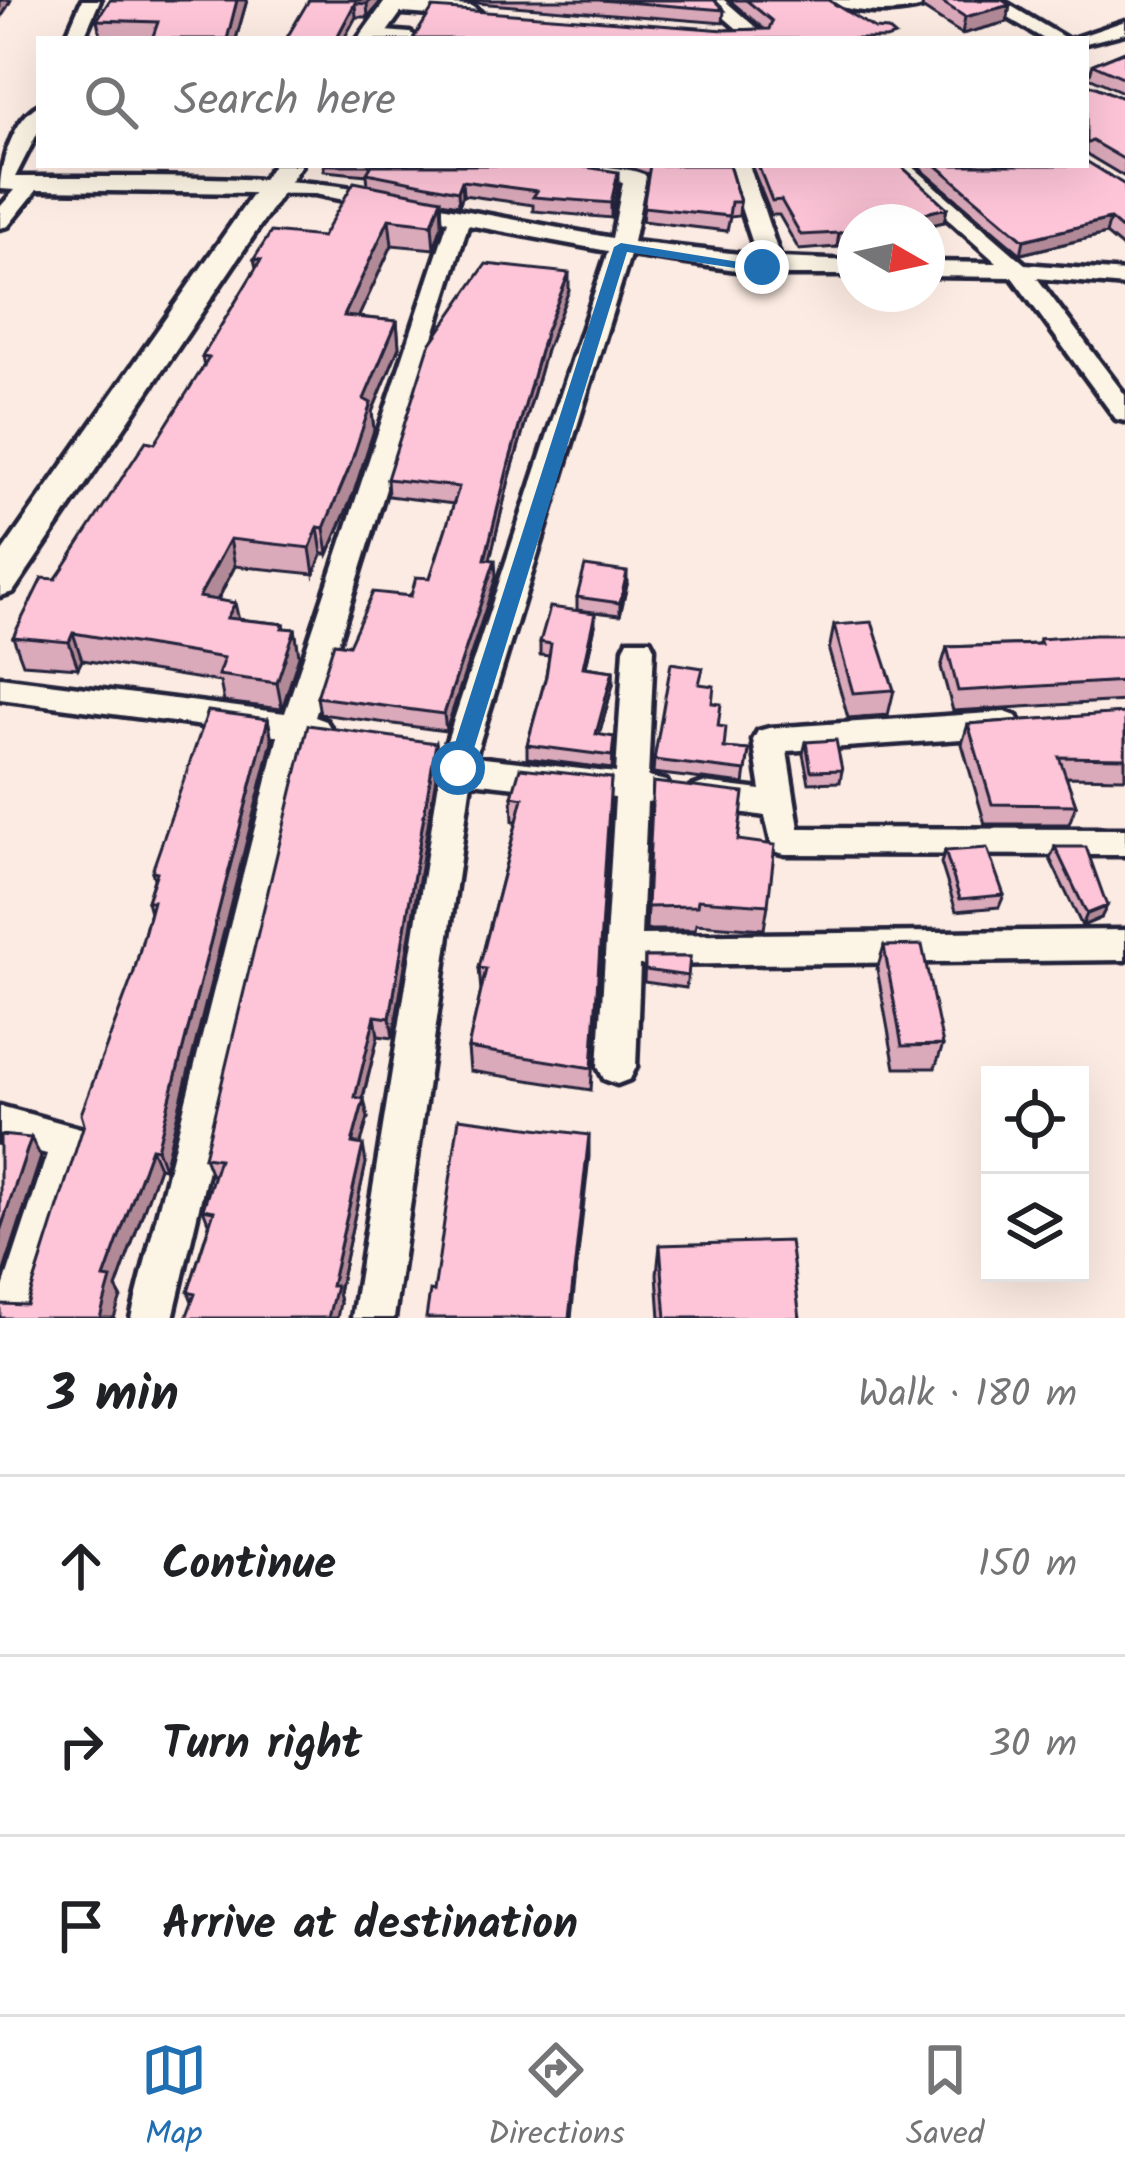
<!DOCTYPE html>
<html lang="en">
<head>
<meta charset="utf-8">
<style>
  :root { --surface:#fff; --page:#f2f2f2; --text:#202124; --muted:#757577; --line:#e0e0e0; --accent:#1f6fb2 }
  body { margin:0; font-family:Kalam,sans-serif; background:var(--page); color:var(--text) }
  .controls { position:absolute; right:36px; bottom:36px; display:grid; overflow:hidden; border-radius:0px; box-shadow:0 12px 48px #0002 }
  .controls button { width:108px; height:108px; display:grid; place-items:center; padding:0; border:0; border-bottom:3px solid var(--line); background:var(--surface); color:var(--text); font:60px sans-serif }
  .compass { position:absolute; left:837px; top:204px; width:108px; height:108px; border-radius:50%; background:var(--surface); box-shadow:0 12px 48px #0002; rotate:99deg }
  .stop { position:absolute; width:36px; height:36px; margin:-27px; border:9px solid #1f6fb2; border-radius:50%; background:#fff }
  .stop.end { background:#1f6fb2; border-color:#fff; box-shadow:0 3px 12px #0008 }
  .list { margin:0; padding:0; list-style:none }
  h2 { display:flex; justify-content:space-between; align-items:center; height:156px; margin:0; padding:0 48px; font-size:51px }
  h2 small { font-size:39px; font-weight:400; color:var(--muted) }
  .list li { display:grid; grid-template-columns:78px 1fr auto; gap:36px; align-items:center; box-sizing:border-box; height:180px; padding:0 48px; border-top:3px solid var(--line) }
  .list b { display:block; font-size:45px; white-space:nowrap }
  .list em { font-size:39px; font-style:normal; color:var(--muted) }
  .icon { flex:none; width:66px; height:66px; fill:none; stroke:currentColor; stroke-width:2; stroke-linecap:round; stroke-linejoin:round }
  .map { position:relative; flex:none; width:1125px; height:1318px; overflow:hidden }
  .search { position:absolute; background:var(--surface); box-shadow:0 12px 48px #0002; left:36px; right:36px; top:36px; height:132px; display:flex; align-items:center; gap:30px; box-sizing:border-box; padding:0 42px; border-radius:0px; color:var(--muted); font-size:45px }
  .sheet { height:696px; background:var(--surface) }
  nav { display:flex; justify-content:space-around; align-items:center; box-sizing:border-box; height:168px; border-top:3px solid var(--line); background:var(--surface); font-size:33px; color:var(--muted) }
  nav a { display:grid; justify-items:center; gap:6px }
  nav .on { color:var(--accent) }
  .map>svg:first-child { display:block }
  .lines { fill:none; stroke-linecap:round; stroke-linejoin:round }
  .minor-casing { stroke:#22223b; stroke-width:9 }
  .tertiary-casing { stroke:#22223b; stroke-width:9 }
  .minor { fill:#fcf5e5; fill-rule:evenodd }
  .tertiary { fill:#fcf5e5; fill-rule:evenodd }
  .wall { fill:#daa9ba; stroke:#22223b; stroke-width:3 }
  .shaded-wall { fill:#b28a97; stroke:#22223b; stroke-width:3 }
  .building { fill:#fec5d8; stroke:#22223b; stroke-width:3 }
  .route { fill:#1f6fb2 }
</style>
</head>
<body>
<div class="map">
<svg width="1125" height="1318" viewBox="0 0 1125 1318">
  <rect width="100%" height="100%" fill="#fcebe2"/>
  <filter id="ink" filterUnits="userSpaceOnUse"><feTurbulence type="fractalNoise" baseFrequency=".00833" numOctaves="2"/><feDisplacementMap in="SourceGraphic" scale="24" xChannelSelector="R" yChannelSelector="G"/><feConvolveMatrix kernelMatrix="1 2 1 2 8 2 1 2 1" color-interpolation-filters="sRGB"/></filter>
  <g filter="url(#ink)">
    <g class="lines">
      <!-- minor casing -->
      <g class="minor-casing">
        <path id="minor" d="M82,0h18l-17,39h-18z
          M704,0h20l45,39h-20z
          M826,0h113c-24,16 -89,16 -113,0z
          M978,0h23l66,39h-23z
          M395,2l76,4 9,6 -9,6 -82,-6v-8z
          M1125,21v12l-39,10v-4h-14z
          M372,30l38,3 9,6h-54v-7z
          M39,105v25l-24,47c65,1 346,-6 384,25l-11,7 -73,-15 -278,-4 -29,36 -8,2v-21l15,-17 -15,-1c0,-26 14,-71 39,-84z
          M536,165h58l49,7 3,5 -13,65 124,14 -30,-91h22l31,93 75,3v14h-83l-142,-20 -155,502 141,16 8,-125 4,-8h22l4,8 -6,129 18,4 5,9 -5,9 -19,3 -6,133 484,-5v30l-485,5 -4,102 -6,12 -13,5 -13,-5 -6,-12 17,-269 -144,-16 -77,536h-42l92,-568 164,-499 -140,-26 -153,492 11,4 5,8 -5,8 -17,3 -136,578h-42l147,-582 -278,-37v-22l285,36 163,-492 -18,-8 11,-7 171,32 11,-56 -76,-11z
          M887,165h24l114,99 100,8v14l-88,-8 88,117v26l-9,-2 -104,-142 -85,-1v-14l70,1z
          M1005,712l11,4 5,8 -5,8 -11,4 -218,15 12,77 326,1v26l-340,-1 -12,-3 -8,-35 -73,-11 -5,-9 5,-9 11,-4 58,7 -8,-50 5,-9 11,-3z
          M0,1106l84,23 5,13 -54,176h-35v-21l47,-143 -47,-12z"/>
      </g>
      <!-- tertiary casing -->
      <g class="tertiary-casing">
        <path id="tertiary" d="M386,0h24l-28,39h-24z
          M273,165h28l-288,427 -13,4v-41z"/>
      </g>
      <!-- minor -->
      <use href="#minor" class="minor"/>
      <!-- tertiary -->
      <use href="#tertiary" class="tertiary"/>
    </g>
    <!-- wall -->
    <path class="wall" d="M110,0h137l-11,39h-135l-4,-19z
      M309,0h73l-14,17h-12z
      M440,0h274l10,10 -1,13z
      M729,0h99l47,29 -150,1 39,-1z
      M924,0h78l8,5 -3,17 -45,12 -40,-26z
      M1125,51v42l-36,-16 4,-13z
      M1086,71l2,13 37,15v78l-37,-22 -2,1z
      M324,165h248l46,21 -7,32 -78,-7v-6l-70,-10 -4,10 -18,-3 1,22 -8,25 -42,-4 -34,72 39,4 2,26 -27,65 2,18 -20,62 -26,62h-6l-8,20 -79,-8 -17,34 20,19 46,5 1,4 10,1 4,27 -17,53 -58,-7 -4,-20 -138,-22 -4,8 -55,-4 -10,-27 142,-194 49,-76 -2,-10 54,-89 -2,-9 68,-22 46,-52 -1,-10 -43,-4z
      M622,165h107l11,37 -1,14 -9,1 -3,14 -85,-10 6,-47z
      M751,165h149l47,43 -3,14h-89v21l-18,4 -38,3 -20,-35h-8z
      M916,165h170l39,20v65l-19,-16 -85,20z
      M569,290l-23,60 -37,130 -19,80 6,17 -50,154 -126,-17 -3,-17 32,-52 81,-67 24,-74 -66,-8 -1,-17z
      M627,585l-7,30 -43,-5v-13z
      M834,625l60,65 -6,25 -40,3 -19,-67z
      M595,626l-9,41 27,4v13l-14,51 15,2 -2,32 -85,-11v-13l19,-69 3,-20 -9,-1v-13z
      M1125,635v66l-172,10 -12,-44 6,-20 91,-3 1,-5z
      M712,703l12,45 25,2 -5,34 -91,-11 1,-13z
      M1125,713v65l-59,-1 10,28 -7,19h-84l-23,-80 6,-20z
      M268,719l4,22 -108,427 -5,-1 -43,121 5,9 -94,8 107,-333 16,-60 -3,-11 7,-22 -2,-8z
      M806,742l36,28 -2,12 -31,1 -6,-29z
      M436,743l2,21 -45,274 -15,-2 -15,63 5,19 -8,26 6,19 -28,129 2,11 -148,-2 -4,-9 21,-67 -6,-16 11,-34h-3l-7,-18z
      M611,778l-20,312 -121,-19 -2,-23 13,-57 -2,-23 38,-147h-4l-1,-25z
      M653,782l85,58 30,65 -4,24 -68,-5 -1,6h-49z
      M1055,847l46,71 -19,8 -32,-67z
      M945,851l59,44 -5,12 -43,4 -15,-48z
      M884,946l59,99 -8,23h-40l-18,-99z
      M645,957h45l-4,31 -42,-6z
      M660,1245l140,73h-140l-3,-44z"/>
    <!-- shaded-wall -->
    <path class="shaded-wall" d="M0,0h11l-11,20z
      M237,0h10l-11,39h-9z
      M370,0h12l-14,17 -1,-13z
      M355,3l1,14 -12,22h-8z
      M1010,5l-3,17 -45,12 3,-17z
      M618,172v14l-7,32v-15z
      M462,181l1,14 -4,10 -1,-14z
      M441,199l1,25 -8,25 -2,-25z
      M947,208l-3,14 -17,4v-4h-41z
      M389,219l3,26 -45,97 -3,-26z
      M1110,219l-4,15 -85,20 3,-14z
      M855,229v14l-18,4 2,-14z
      M569,273v17l-23,60 -37,130 -23,96 -1,-17 24,-96 36,-130z
      M397,321l2,26 -27,65 2,18 -20,62 -26,62 -4,-26 40,-129z
      M318,527l4,27 -8,20 -4,-26z
      M230,539l5,27 -30,57 -6,-26z
      M495,560l1,17 -50,154 -2,-17z
      M627,572v13l-7,30v-12z
      M235,603l6,26 -14,-11z
      M595,613v13l-12,53v-12z
      M284,624l4,24 7,-19 4,27 -17,53 -5,-26z
      M73,633l9,27 -4,8 -9,-26z
      M613,671v13l-17,63v-13z
      M268,719l4,22 -108,427 -7,-19z
      M436,743l2,21 -45,274 -3,-20z
      M1107,906l-6,12 -19,8 5,-12z
      M375,1016l3,20 -20,80 -3,-19z
      M364,1099l4,19 -12,43 -4,-18z
      M589,1135v22l-18,161h-2z
      M31,1138l10,19 -41,126v-52z
      M363,1145l3,18 -28,129 2,11 -3,15h-9l3,-32z
      M151,1148l8,19 -43,121 5,9 -7,21h-14l4,-40z"/>
    <!-- building -->
    <path class="building" d="M110,0h127l-10,39h-75l6,-17 -61,-2z
      M309,0h61l-3,4 -12,-1 -19,36h-50z
      M600,0h114l10,10z
      M746,0h82l47,29 13,1 7,6 -9,3h-473l20,-31 292,22 44,-1 3,-8z
      M939,0h63l8,5 -45,12z
      M1125,51v27l-32,-14z
      M1086,71l2,13 37,15v61l-33,-19 -6,3z
      M1086,161l39,24v47l-15,-13 -86,21 -88,-75h150z
      M372,165h200l46,7 -7,31 -78,-6 4,-6 -75,-10 -4,10 -91,-18z
      M650,165h79l11,37h-9l-2,14 -86,-9z
      M758,165h142l47,43 -61,14h-31v7l-16,4 -38,2 -20,-35 -9,1z
      M354,182l87,17 -9,25 -43,-5 -45,97 53,5 -33,78 7,4 -21,63 -26,62 -6,-1 -8,21 -80,-9 -31,58 36,6 -8,15 57,6 -2,4 13,1 -18,54 -59,-8 6,-17 -151,-25 -4,9 -56,-5 29,-59 14,1 90,-138 9,2 17,-27 37,-58 -7,-1 59,-97 -7,-1 17,-27 51,5z
      M486,264l83,9 -24,60 -36,130 -24,96 10,1 -51,154 -127,-17 17,-54 15,2 24,-53 38,4 5,-19 14,1 29,-91 -72,-8 42,-133z
      M585,566l42,6 -7,31 -43,-6z
      M550,607l45,6 -12,54 30,4 -17,63 18,3 -2,19 -85,-11 19,-69 5,-32 -11,-2z
      M872,622l22,68 -41,3 -19,-68z
      M1094,635h31v46l-167,10 -11,-44 94,-3 -2,-5z
      M671,663l32,5 -4,16 15,2 -2,17 9,1 -3,22 8,1 -2,21 25,2 -3,21 -92,-11z
      M208,711l60,8 -111,430 -6,-1 -47,130 7,1 -11,39h-100v-14l27,1 57,-181 -3,-10 53,-142 19,-71h-6l10,-29 -5,-1z
      M1125,713v45l-66,-1 17,48 -84,-1 -24,-80z
      M308,725l128,18 -46,275 -15,-2 -20,81 9,2 -12,44 11,2 -32,141h5l-8,32h-142l9,-24 -7,-2 26,-81 -11,-2 16,-50 -15,-2z
      M836,740l6,30 -31,1 -5,-29z
      M520,768l91,10 -19,290 -124,-20 18,-79 -7,-1 44,-170 -11,-2z
      M653,782l91,11 -6,47 37,5 -7,60 -70,-5 -1,6 -50,1z
      M1055,847h31l21,59 -20,8z
      M987,848l17,47 -44,4 -15,-48z
      M922,945l21,100 -41,1 -18,-100z
      M645,957h45l-2,19 -43,-6z
      M459,1118l130,17 -20,183h-143l4,-27 4,1z
      M0,1135l31,3 -31,93z
      M790,1241l10,77h-134l-6,-73z"/>
  </g>
  <!-- route -->
  <path class="route" d="M621,243l149,24 -8,5 -135,-20 -159,516 -10,8 -11,-8 167,-521z"/>
</svg>
<div class="controls">
<button><svg class="icon" aria-label="locate" viewBox="0 0 24 24"><circle cx="12" cy="12" r="6"/><path d="M12 2v4M12 18v4M2 12h4M18 12h4"/></svg></button>
<button><svg class="icon" aria-label="layers" viewBox="0 0 24 24"><path d="M12 4l9 5-9 5-9-5zM3 14l9 5 9-5"/></svg></button>
</div>
<svg class="compass" viewBox="-18 -18 36 36"><path d="M0-13l5 13h-10z" fill="#e53935"/><path d="M0 13l5-13h-10z" fill="#757577"/></svg>
<div class="stop" style="left:458px;top:768px"></div>
<div class="stop end" style="left:762px;top:267px"></div>
<div class="search"><svg class="icon" aria-label="search" viewBox="0 0 24 24"><circle cx="10" cy="10" r="6"/><path d="M15 15l6 6"/></svg>Search here</div>
</div>
<section class="sheet">
<h2>3 min<small>Walk · 180 m</small></h2>
<ul class="list">
<li><svg class="icon" aria-label="ahead" viewBox="0 0 24 24"><path d="M12 20V5M6 11l6-6 6 6"/></svg><div><b>Continue</b></div><em>150 m</em></li>
<li><svg class="icon" aria-label="right" viewBox="0 0 24 24"><path d="M7 20v-9h11M14 6l5 5-5 5"/></svg><div><b>Turn right</b></div><em>30 m</em></li>
<li><svg class="icon" aria-label="arrive" viewBox="0 0 24 24"><path d="M6 21V4h12l-3 4 3 4H6"/></svg><div><b>Arrive at destination</b></div></li>
</ul>
</section>
<nav>
<a class="on"><svg class="icon" aria-label="map" viewBox="0 0 24 24"><path d="M3 6l6-2 6 2 6-2v14l-6 2-6-2-6 2zM9 4v14M15 6v14"/></svg>Map</a>
<a><svg class="icon" aria-label="directions" viewBox="0 0 24 24"><path d="M12 3l9 9-9 9-9-9zM9 14v-3h6M13 9l2 2-2 2"/></svg>Directions</a>
<a><svg class="icon" aria-label="saved" viewBox="0 0 24 24"><path d="M7 4h10v16l-5-4-5 4z"/></svg>Saved</a>
</nav>
</body>
</html>
